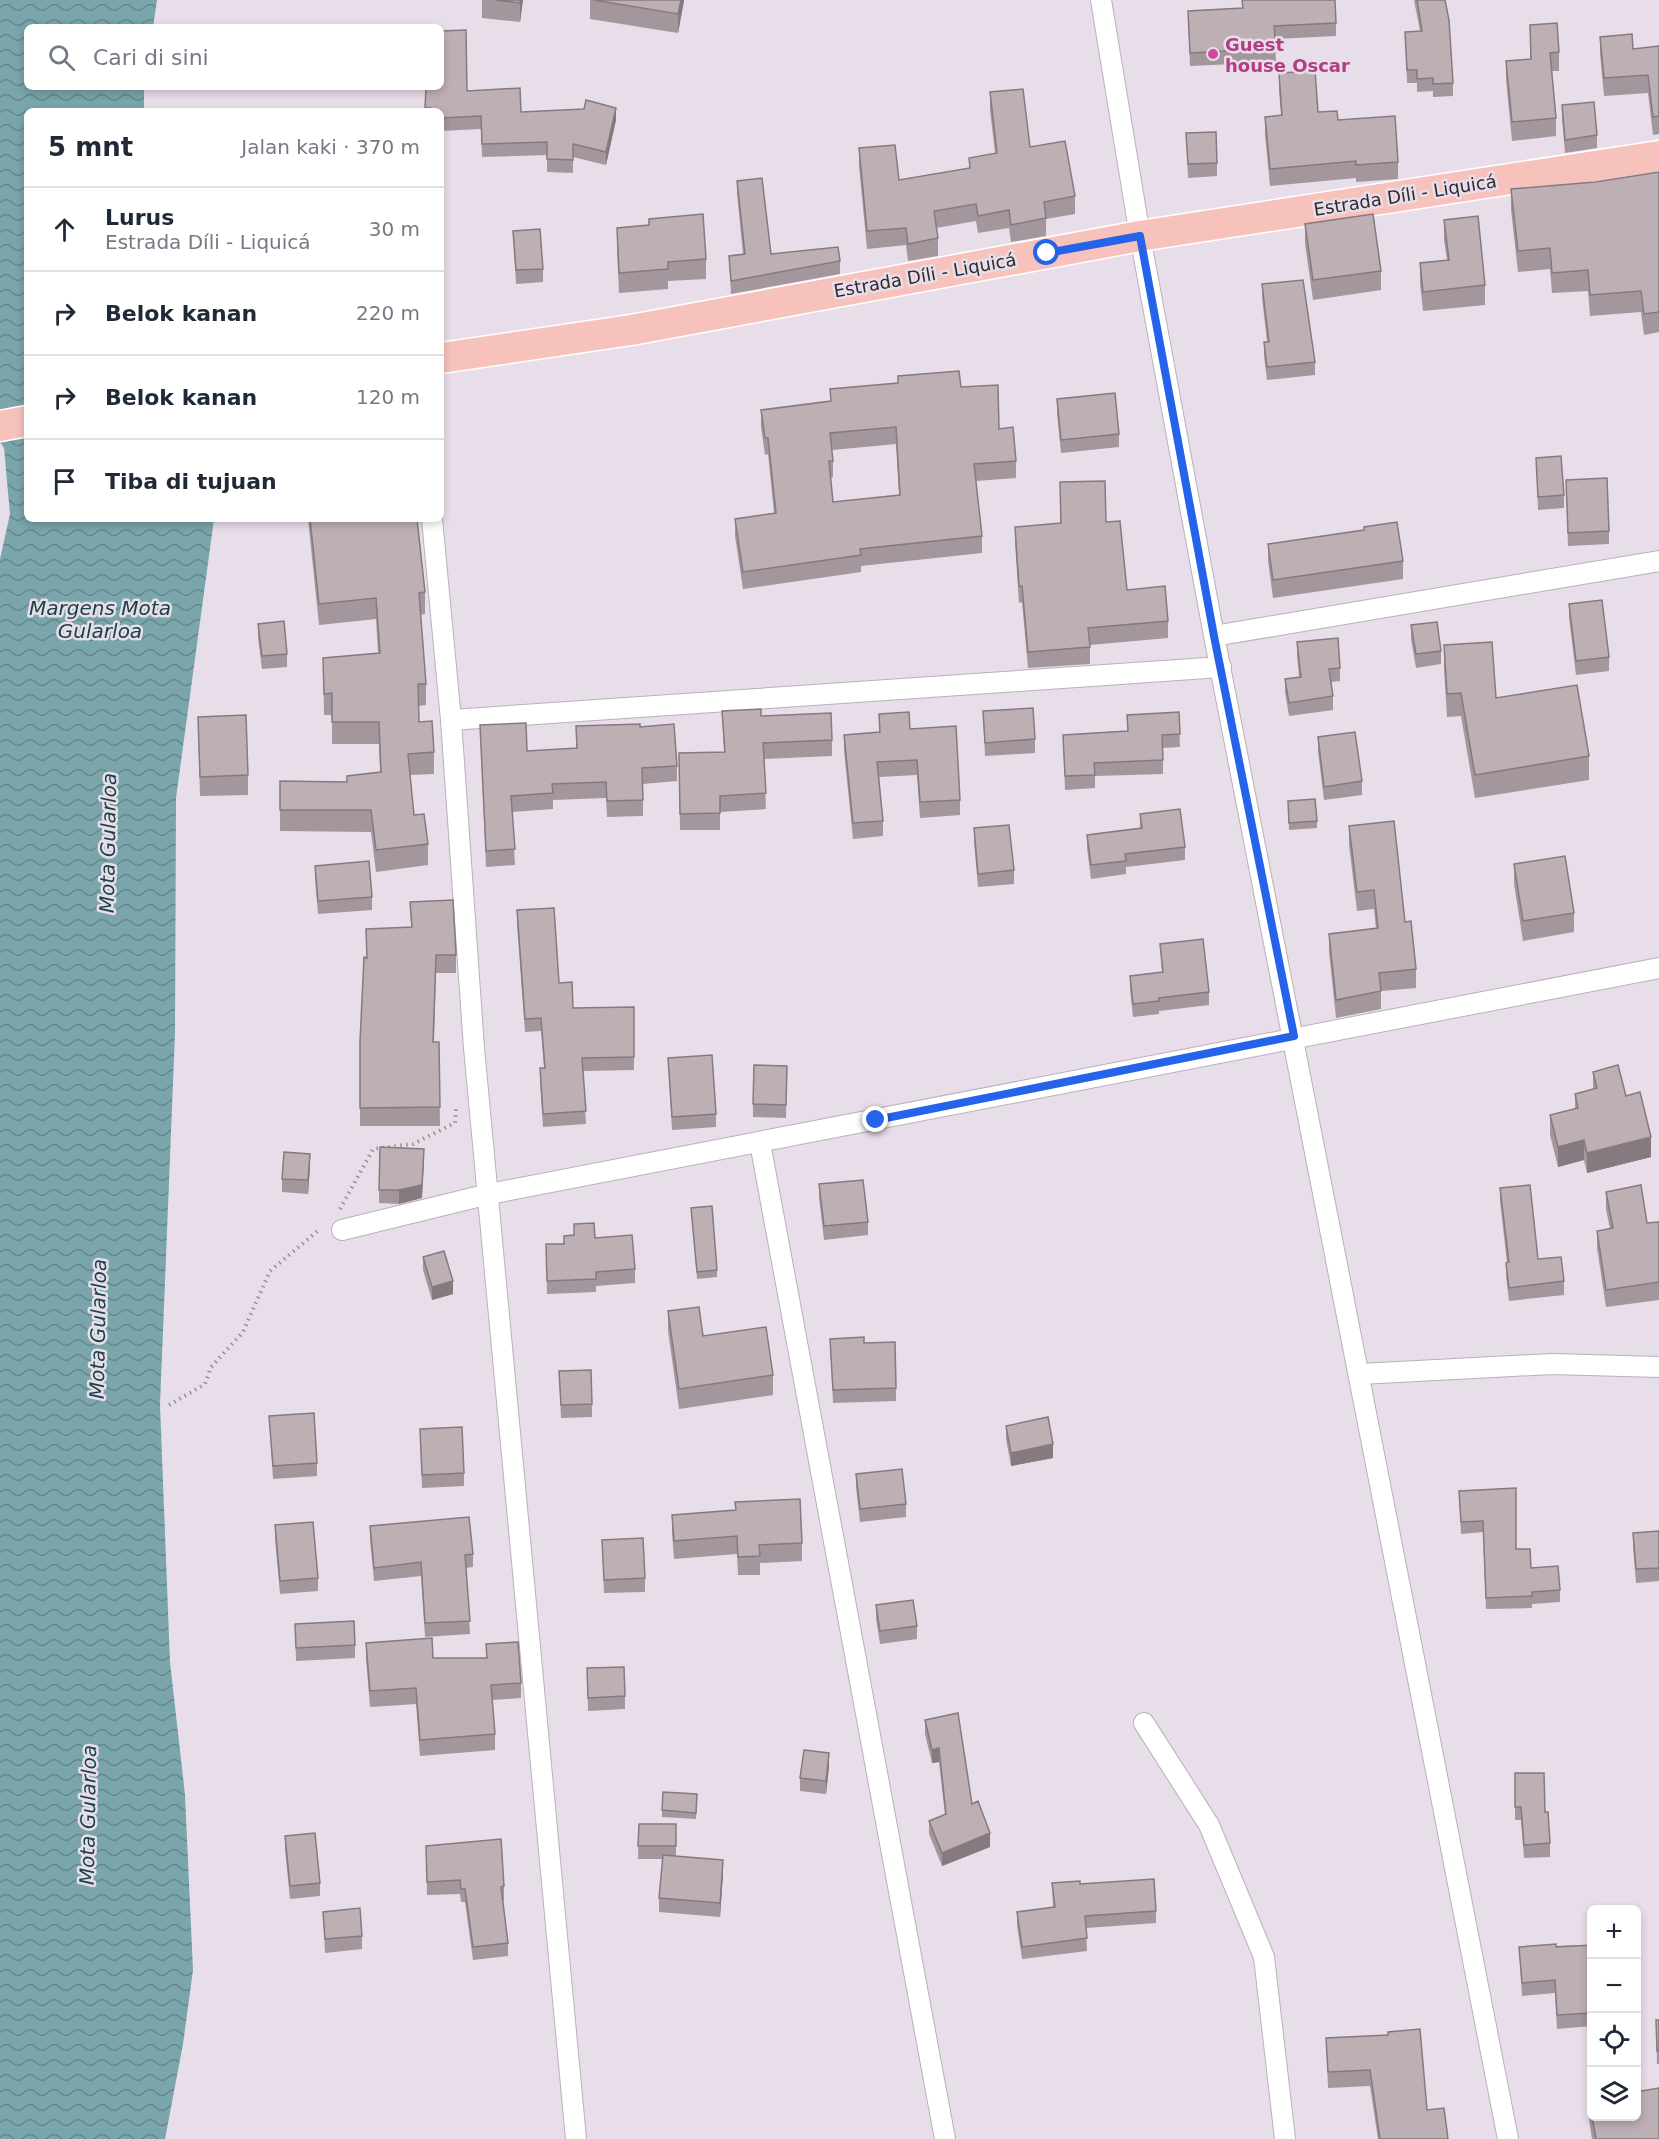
<!DOCTYPE html>
<html lang="id">
<head>
<meta charset="utf-8">
<style>
  :root { --surface:#fff; --page:#f2f2f3; --text:#1f2937; --muted:#747a83; --line:#e0e1e3 }
  body { margin:0; font-family:"DejaVu Sans",sans-serif; background:var(--page); color:var(--text) }
  .controls { position:absolute; right:18px; bottom:18px; display:grid; overflow:hidden; border-radius:9px; box-shadow:0 3px 9px #0003 }
  .controls button { width:54px; height:54px; display:grid; place-items:center; padding:0; border:0; border-bottom:2px solid var(--line); background:var(--surface); color:var(--text); font:30px sans-serif }
  .stop { position:absolute; width:18px; height:18px; margin:-14px; border:4px solid #2563eb; border-radius:50%; background:#fff }
  .stop.end { background:#2563eb; border-color:#fff; box-shadow:0 2px 6px #0008 }
  .list { margin:0; padding:0; list-style:none }
  h2 { display:flex; justify-content:space-between; align-items:center; height:78px; margin:0; padding:0 24px; font-size:26px }
  h2 small { font-size:20px; font-weight:400; color:var(--muted) }
  .list li { display:grid; grid-template-columns:39px 1fr auto; gap:18px; align-items:center; box-sizing:border-box; height:84px; padding:0 24px; border-top:2px solid var(--line) }
  .list b { display:block; font-size:22px; white-space:nowrap }
  .list p { margin:0; font-size:20px; white-space:nowrap; color:var(--muted) }
  .list em { font-size:20px; font-style:normal; color:var(--muted) }
  .icon { flex:none; width:33px; height:33px; fill:none; stroke:currentColor; stroke-width:2; stroke-linecap:round; stroke-linejoin:round }
  .map { position:relative; flex:none; width:1659px; height:2139px; overflow:hidden }
  .search { position:absolute; background:var(--surface); box-shadow:0 3px 9px #0003; left:24px; top:24px; width:420px; height:66px; display:flex; align-items:center; gap:15px; box-sizing:border-box; padding:0 21px; border-radius:9px; color:var(--muted); font-size:22px }
  .panel { position:absolute; background:var(--surface); box-shadow:0 3px 9px #0003; left:24px; top:108px; width:420px; height:414px; border-radius:9px }
  .map>svg:first-child { display:block }
  .water { fill:url(#water-waves) }
  .lines { fill:none; stroke-linecap:round; stroke-linejoin:round }
  .street-casing { stroke:#b9b0bb; stroke-width:22 }
  .primary-casing { stroke:#fff; stroke-width:33 }
  .path { stroke:#978f98; stroke-width:4; stroke-dasharray:1.5 4.5; stroke-linecap:butt }
  .street { stroke:#fff; stroke-width:20 }
  .primary { stroke:#f7c2bc; stroke-width:30 }
  .wall { fill:#a3969c; fill-rule:evenodd }
  .shaded-wall { fill:#857a7f }
  .building { fill:#beafb5; stroke:#857a7f; stroke-width:1.5; fill-rule:evenodd }
  .route { stroke:#2563eb; stroke-width:8 }
  .hotel-dot { fill:#d1479c; stroke:#e8deea; stroke-width:2 }
  .labels { text-anchor:middle; dominant-baseline:central; stroke-width:5; stroke-linejoin:round; paint-order:stroke }
  .hotel-label { font-size:18px; font-weight:bold; fill:#b23c85; stroke:#e8deea; text-anchor:start }
  .street-label { font-size:18px; fill:#2f2b30; stroke:#e8deea }
  .water-label { font-size:20px; font-style:italic; fill:#194348; stroke:#e8deea }
</style>
</head>
<body>
<div class="map">
<svg width="1659" height="2139" viewBox="0 0 1659 2139">
  <defs>
    <pattern id="water-waves" width="16" height="10" patternUnits="userSpaceOnUse" patternTransform="scale(1.5)"><rect width="16" height="10" fill="#79a5ab"/><path d="M0 5q4-4 8 0t8 0" fill="none" stroke="#64878c"/></pattern>
  </defs>
  <rect width="100%" height="100%" fill="#e8deea"/>
  <!-- water -->
  <path class="water" d="M0,0h157l-4,27h-126v60h117v24h-117v408h187l-38,279 -1,235 -15,372 10,257 15,133 8,175 -10,74 -18,95h-165v-1580l10,-45 -6,-66 -4,-6z"/>
  <g class="lines">
    <!-- street casing -->
    <g class="street-casing">
      <path id="street" d="M1101,0l39,236 74,400 294,1503
        M432,519l19,201 23,328 102,1091
        M1214,636l445,-75
        M451,720l770,-53
        M760,1143l185,996
        M342,1230l147,-36 1170,-226
        M1360,1374l192,-10 107,3
        M1144,1723l65,102 55,132 21,182"/>
    </g>
    <!-- primary casing -->
    <g class="primary-casing">
      <path id="primary" d="M441,358l190,-28 509,-94 519,-80
        M0,426l27,-5"/>
    </g>
    <!-- path -->
    <path class="path" d="M340,1209l33,-60 40,-5 42,-21 1,-14
      M169,1405l36,-21 6,-17 32,-35 27,-61 50,-42"/>
    <!-- street -->
    <use href="#street" class="street"/>
    <!-- primary -->
    <use href="#primary" class="primary"/>
  </g>
  <!-- wall -->
  <path class="wall" d="M482,0h41l-3,22 -38,-4z
    M590,0h94l-6,33 -88,-14z
    M1242,0l94,23v13l-61,3 1,23 -86,4 -2,-55 54,-3z
    M1414,0h31l8,83v13l-20,1v-6l-16,1v-9h-10l-2,-51 15,-1z
    M1530,25l29,27v19h-7l4,47v18l-44,5 -6,-62v-18l24,-2z
    M1600,37l33,12 26,-3v88l-6,1 -5,-42 -44,3 -4,-42z
    M1279,73l39,39 20,8 60,42v17l-42,3v-4l-86,8 -5,-52v-17l16,-2 -2,-25z
    M426,87l41,4 54,21 95,8 -10,45 -33,-8v16l-26,-1v-17l-65,2 -1,-28 -40,2v-20h-16z
    M990,92l40,55 45,49v18l-29,5v17l-35,6 -2,-14 -31,5 -2,-12 -40,7 2,10v18l-30,5 -2,-16 -39,4 -8,-83v-18l40,32 70,-12v-10l26,-5 -5,-43z
    M1562,105l35,30v13l-32,5 -3,-35z
    M1186,133l31,30v13l-29,2z
    M1659,172v160l-15,3 -3,-23 -51,4 -2,-25 -36,2 -2,-24 -32,3 -7,-62v-21l84,-7z
    M737,181l34,73 69,7v13l-109,20 -2,-38 14,-2 -6,-60z
    M1444,220l41,65v20l-62,6 -3,-28v-20l27,-3 -3,-20z
    M1305,224l76,47v19l-68,10 -8,-56z
    M649,225l57,34v20l-38,2v8l-49,4 -2,-46v-19z
    M513,231l30,38v13l-27,2z
    M1262,284l53,78v13l-48,5 -3,-24v-14h3l-5,-45z
    M898,376l63,11 38,42 17,32v17l-40,3 6,55v17l-121,13v6l-118,17 -8,-53v-17l39,-6 -6,-59 -3,1 -4,-28v-17l69,-8v-13l68,-6zM896,444l3,51 -66,7 -3,-24 3,-1v-16l-1,-11z
    M1057,399l62,35v13l-58,6 -4,-40z
    M1536,458l28,37v13l-26,2z
    M1566,480l43,51v13l-41,2z
    M1060,482l46,40 21,68 41,31v17l-78,7v19l-62,4 -6,-66 -3,1 -4,-60v-16l45,-4z
    M308,519h109l8,73v22l-5,1 6,69v21l-7,1v16l15,30v22l-24,1 4,40 14,29v21l-52,7 -5,-40 -91,-1v-50l67,1v-6l33,-4 -1,-28h-47v-29h-8l-1,-57 55,-5 -2,-34 -57,6z
    M1268,544l135,17v18l-130,19 -5,-37z
    M1569,604l40,53v14l-33,4 -7,-58z
    M258,624l29,30v13l-25,2 -4,-31z
    M1411,625l30,26v13l-25,4 -5,-29z
    M1297,642l43,26v13l-9,1 2,14v14l-44,6 -4,-24v-13l14,-2 -2,-22z
    M1444,645l52,53 93,58v24l-114,18 -14,-82 -14,1 -3,-48z
    M722,711l39,5 71,24v16l-68,3 2,50 -46,3v18h-40l-1,-77 45,-1z
    M983,711l52,28v14l-50,3z
    M1179,712l1,35 -17,1v26l-68,2v12l-30,2 -2,-55 64,-4v-16z
    M879,714l31,15 50,71v15l-40,3 -3,-43 -38,2 4,44v15l-30,3 -9,-88v-16l35,-3z
    M198,717l50,58v20l-48,1z
    M480,725l47,26 49,-3v-22l64,1 37,39v15l-34,3v32l-36,1 -1,-19 -53,2v9l-41,3 3,53 -29,2z
    M1318,737l44,44v14l-38,5 -6,-49z
    M1288,801l29,20v7l-28,2z
    M1140,814l45,33v13l-59,7v7l-35,5 -4,-31v-13l53,-7z
    M1349,826l56,96 11,47v19l-35,3v18l-45,9 -7,-66v-18l47,-5 -2,-20 -17,2 -8,-66z
    M974,828l40,42v14l-36,3 -4,-45z
    M1514,864l60,49v19l-51,9 -9,-57z
    M315,866l57,31v13l-54,4 -3,-35z
    M410,902l46,53v18h-20l-2,69h5l1,84h-80v-84l6,-84v-29l45,-2z
    M517,910l56,98 61,-1v63l-51,1 3,53 -43,3 -3,-46v-13h4l-3,-37 -16,1 -8,-108z
    M1160,944l49,48v13l-50,6v3l-26,3 -3,-28v-13l32,-3z
    M668,1058l48,56v13l-44,3z
    M787,1066l-1,52 -33,-1v-13z
    M1593,1072l33,24 25,61 -64,16 -3,-13 -26,7 -8,-32v-20l25,-6v-15l18,-5z
    M424,1162l-2,36 -23,6 -20,-1v-13z
    M310,1167l-2,27 -26,-2v-13z
    M819,1184l49,38v13l-44,5 -5,-43z
    M1500,1188l38,71 26,22v14l-55,6 -3,-25 1,-13 -7,-62z
    M1606,1192l41,31 12,-1v78l-53,7 -9,-59v-17l13,-2 -4,-20z
    M691,1208l26,62v7l-20,2z
    M574,1224l21,14 40,31v14l-39,3v6l-49,2 -1,-50h18l10,-9z
    M423,1257l30,37 -21,6 -9,-30z
    M668,1311l35,25 70,39v20l-94,14 -11,-78z
    M830,1339l34,4 32,45v13l-63,2z
    M559,1371l33,33v13l-31,1z
    M269,1416l48,47v13l-44,3z
    M1006,1426l47,32 -42,8 -5,-27z
    M420,1429l44,44v13l-42,2z
    M856,1474l50,30v13l-46,5 -4,-35z
    M1459,1491l57,58 15,19 29,22v12l-28,2v4l-46,1 -3,-77 -22,2z
    M672,1515l130,28v18l-42,2v12h-22l-1,-21 -63,5 -2,-26z
    M275,1525l43,53v13l-38,3 -5,-56z
    M370,1526l103,28v13l-7,1 4,66 -45,3 -4,-61 -47,5 -4,-42z
    M1659,1531v50l-23,2 -3,-37v-13z
    M602,1540l43,38v14l-41,1z
    M876,1605l41,21v13l-37,5 -4,-25z
    M295,1624l60,21v13l-59,3z
    M366,1643l67,15h53v-14l35,39v15l-29,2 3,34v16l-75,6 -4,-52 -46,3 -4,-48z
    M587,1668l38,28v13l-37,2z
    M925,1720l47,84 18,43 -48,19 -13,-32v-13l16,-6 -6,-53 -7,1 -7,-29z
    M829,1767l-3,27 -26,-3v-13z
    M1515,1773l35,70v14l-26,1 -3,-38h-6z
    M697,1800l-1,19 -34,-2v-7z
    M639,1824h37v33l47,17 -3,43 -61,-5v-14l4,-39h-25z
    M285,1836l35,47v13l-30,3 -5,-50z
    M426,1846l78,40v14h-1l5,43v13l-35,4 -8,-58h-4l-1,-8 -33,1z
    M1052,1883l28,1 76,27v12l-70,5 1,23 -65,8 -5,-34v-13l36,-5z
    M323,1912l39,24v13l-37,4z
    M1592,1945v81l-35,3 -2,-36 -33,3 -3,-49z
    M1656,2020h3v44h-2z
    M1326,2038l101,72 21,29h-70l-8,-53 -42,2z
    M1589,2099l70,40h-67l-3,-20z"/>
  <!-- shaded-wall -->
  <path class="shaded-wall" d="M520,0h3l-3,22z
    M681,0h3v1l-6,32v-19z
    M616,108v12l-10,45v-13z
    M1651,1137v20l-64,16v-20z
    M1584,1140v20l-26,7v-20z
    M424,1149l-2,49 -23,6v-14z
    M310,1154v13l-2,27v-14z
    M453,1281v13l-21,6v-13z
    M1053,1444v14l-42,8v-13z
    M939,1748v14l-7,1v-13z
    M829,1753v14l-3,27v-13z
    M990,1833v14l-48,19v-13z
    M723,1860v14l-3,43v-14z"/>
  <!-- building -->
  <path class="building" d="M496,0h24v3z
    M594,0h87l-3,14z
    M1242,0h93l1,23 -62,3 2,22 -86,5 -2,-42 55,-3z
    M1417,0h28l4,20 4,63 -20,1v-6l-16,1v-9h-10l-2,-38 17,-1z
    M1557,23l2,29 -9,1 6,65 -44,4 -6,-61 25,-2 -1,-34z
    M466,30l1,61 53,-3 1,24 63,-3 2,-9 30,8 -10,44 -33,-8v16l-26,-1v-17l-65,2 -1,-28 -40,2v-7h-9l-1,-3h-6l1,-21h15v-56z
    M1632,34l1,15 26,-3v70l-6,1 -5,-42 -44,3 -4,-41z
    M1315,71l3,41 19,-1 1,9 57,-4 3,46 -42,3v-4l-86,8 -5,-52 17,-2 -3,-42z
    M1023,89l7,58 35,-6 10,55 -31,6 2,16 -35,7 -2,-15 -31,6 -2,-12 -42,7 4,27 -30,6 -2,-16 -39,3 -8,-83 36,-3 4,35 71,-12 -1,-10 28,-5 -7,-61z
    M1594,102l3,33 -32,5 -3,-35z
    M1216,132l1,31 -29,1 -2,-31z
    M1659,172v140l-15,2 -3,-23 -51,4 -2,-25 -36,3 -2,-25 -32,3 -7,-62 84,-7z
    M762,178l9,76 67,-7 2,14 -109,20 -2,-25 16,-2 -8,-73z
    M703,214l3,45 -38,3v7l-49,4 -2,-45 32,-3v-6z
    M1373,214l8,57 -68,9 -8,-56z
    M1478,216l7,69 -62,7 -3,-29 29,-3 -5,-40z
    M540,229l3,40 -27,1 -3,-39z
    M1303,280l12,82 -48,5 -3,-25h5l-7,-58z
    M959,371l2,16 37,-2 1,44 14,-2 3,34 -42,3 8,72 -122,13 1,6 -118,17 -8,-53 41,-6 -8,-75h-3l-4,-28 70,-9 -1,-12 68,-6v-7zM896,427l4,68 -67,7 -4,-41h4l-3,-28z
    M1115,393l4,41 -58,6 -4,-41z
    M1561,456l3,39 -26,2 -2,-39z
    M1607,478l2,53 -41,2 -2,-53z
    M1105,481l1,41 14,-1 7,69 38,-4 3,35 -80,7 2,19 -62,5 -6,-66h-3l-4,-59 46,-4 -1,-41z
    M310,519h107l8,73 -6,1 7,91h-8l1,38 13,-1 2,31 -26,2 6,61 10,-1 4,30 -52,6 -5,-40h-91v-29l67,1v-6l34,-4 -2,-50h-47v-29l-8,1 -1,-36 57,-5 -4,-55 -57,6z
    M1397,522l6,39 -130,19 -5,-36 96,-14v-3z
    M1602,600l7,57 -33,4 -7,-57z
    M284,621l3,33 -25,2 -4,-32z
    M1437,622l4,29 -25,3 -5,-29z
    M1338,638l2,30 -11,1 4,27 -44,7 -4,-24 16,-2 -4,-35z
    M1492,642l4,56 81,-13 12,71 -114,19 -14,-82 -14,1 -3,-49z
    M1033,708l2,31 -50,4 -2,-32z
    M761,709v7l70,-3 1,27 -69,3 3,50 -46,3v17l-40,1 -1,-61 46,-1 -3,-41z
    M909,712l1,17 46,-3 4,74 -40,2 -3,-42 -40,2 6,59 -30,2 -9,-88 36,-3 -1,-18z
    M1179,712l1,22 -18,1 1,25 -69,3 1,12 -30,1 -2,-41 65,-4 -1,-16z
    M246,715l2,60 -48,2 -2,-60z
    M526,723l1,28 50,-3 -1,-22 64,-2v3l34,-3 3,42 -35,2 1,32 -36,1 -1,-19 -54,2 1,9 -42,3 4,53 -29,2 -6,-126z
    M1355,732l7,49 -38,6 -6,-50z
    M1315,799l2,22 -28,2 -1,-22z
    M1180,809l5,38 -60,7 1,7 -35,4 -4,-30 55,-7 -2,-14z
    M1394,821l11,101 6,-1 5,48 -37,4 2,18 -45,9 -7,-66 49,-6 -4,-38 -17,2 -8,-66z
    M1009,825l5,45 -36,4 -4,-46z
    M1565,856l9,57 -51,8 -9,-57z
    M369,861l3,36 -54,4 -3,-35z
    M453,900l3,55h-20l-3,87h6l1,65 -80,1v-66l4,-85 3,1 -1,-29 46,-2 -2,-25z
    M554,908l5,75 13,-1 1,26 61,-1v50l-52,1 4,53 -43,3 -3,-46h5l-4,-50 -16,1 -8,-109z
    M1203,939l6,53 -50,6v3l-26,3 -3,-28 33,-4 -3,-28z
    M712,1055l4,59 -44,3 -4,-59z
    M754,1065l33,1 -1,39 -33,-1z
    M1618,1065l8,31 14,-4 11,45 -64,16 -3,-13 -26,7 -8,-32 28,-7 -3,-14 22,-6 -4,-16z
    M380,1147l44,2 -2,36 -23,5h-20z
    M284,1152l26,2 -2,26 -26,-1z
    M863,1180l5,42 -44,4 -5,-42z
    M1530,1185l8,74 23,-2 3,24 -55,7 -3,-25 3,-1 -9,-74z
    M1641,1185l6,38 12,-1v60l-53,8 -9,-59 16,-3 -7,-36z
    M712,1206l5,64 -20,2 -6,-64z
    M594,1223l1,15 37,-3 3,34 -39,3v7l-49,2 -1,-37h18v-8l10,-1v-11z
    M444,1251l9,30 -21,6 -9,-30z
    M699,1307l4,29 63,-9 7,48 -94,14 -11,-78z
    M864,1337v6l31,-1 1,46 -63,2 -3,-51z
    M591,1370l1,34 -31,1 -2,-34z
    M314,1413l3,50 -44,3 -4,-50z
    M1048,1417l5,27 -42,9 -5,-27z
    M462,1427l2,46 -42,2 -2,-46z
    M902,1469l4,35 -46,5 -4,-35z
    M1516,1488v61h14l1,19 27,-2 2,24 -28,2v4l-46,2 -3,-77 -22,1 -2,-31z
    M800,1499l2,44 -43,2 1,11 -22,1 -1,-21 -63,5 -2,-26 64,-5 -1,-8z
    M469,1517l4,37 -8,1 5,66 -45,2 -4,-61 -47,6 -4,-42z
    M313,1522l5,56 -38,3 -5,-56z
    M1659,1531v37l-23,1 -3,-36z
    M643,1538l2,40 -41,2 -2,-40z
    M913,1600l4,26 -37,5 -4,-26z
    M354,1621l1,24 -59,3 -1,-24z
    M432,1638l1,20h54l-1,-14 32,-2 3,41 -30,2 4,49 -75,6 -4,-52 -46,3 -4,-48z
    M624,1667l1,29 -37,2 -1,-30z
    M958,1713l14,91 6,-3 12,32 -48,20 -13,-32 17,-7 -7,-66 -7,2 -7,-30z
    M804,1750l25,3 -3,28 -26,-3z
    M1515,1773h29l1,39h3l2,31 -26,2 -3,-38h-6z
    M663,1792l34,2 -1,19 -34,-3z
    M639,1824h37v22h-38z
    M315,1833l5,50 -30,3 -5,-50z
    M501,1839l3,47 -3,1 7,56 -35,4 -8,-58h-4l-1,-9 -33,2 -1,-36z
    M663,1855l60,5 -3,43 -61,-5z
    M1154,1879l2,32 -71,5 2,22 -65,9 -5,-35 38,-5 -3,-24 28,-2v3z
    M360,1908l2,28 -37,3 -2,-27z
    M1556,1944v3l36,-2v68l-35,2 -2,-35 -33,3 -3,-36z
    M1656,2020h3v31h-2z
    M1420,2029l7,81 17,-2 4,31h-68l-10,-69 -42,2 -2,-34 62,-3v-3z
    M1659,2088v51h-63l-4,-23h44v-24z
    M1589,2099h3v15z"/>
  <g class="lines">
    <!-- route -->
    <path class="route" d="M876,1120l418,-84 -80,-400 -74,-400 -93,17"/>
  </g>
  <!-- markers -->
  <circle class="hotel-dot" cx="1213" cy="54" r="6"/>
  <g class="labels">
    <!-- hotel labels -->
    <g class="hotel-label">
      <text x="1225" y="44">Guest<tspan x="1225" dy="21">house Oscar</tspan></text>
    </g>
    <!-- street labels -->
    <g class="street-label">
      <text transform="translate(1405 195) rotate(-9)">Estrada Díli - Liquicá</text>
      <text transform="translate(925 275) rotate(-10)">Estrada Díli - Liquicá</text>
    </g>
    <!-- water labels -->
    <g class="water-label">
      <text x="100" y="608">Margens Mota<tspan x="100" dy="23">Gularloa</tspan></text>
      <text transform="translate(108 843) rotate(-89)">Mota Gularloa</text>
      <text transform="translate(98 1329) rotate(-89)">Mota Gularloa</text>
      <text transform="translate(88 1815) rotate(-89)">Mota Gularloa</text>
    </g>
  </g>
</svg>
<div class="controls">
<button>+</button>
<button>−</button>
<button><svg class="icon" aria-label="locate" viewBox="0 0 24 24"><circle cx="12" cy="12" r="6"/><path d="M12 2v4M12 18v4M2 12h4M18 12h4"/></svg></button>
<button><svg class="icon" aria-label="layers" viewBox="0 0 24 24"><path d="M12 4l9 5-9 5-9-5zM3 14l9 5 9-5"/></svg></button>
</div>
<div class="stop" style="left:1047px;top:253px"></div>
<div class="stop end" style="left:876px;top:1120px"></div>
<div class="search"><svg class="icon" aria-label="search" viewBox="0 0 24 24"><circle cx="10" cy="10" r="6"/><path d="M15 15l6 6"/></svg>Cari di sini</div>
<section class="panel">
<h2>5 mnt<small>Jalan kaki · 370 m</small></h2>
<ul class="list">
<li><svg class="icon" aria-label="ahead" viewBox="0 0 24 24"><path d="M12 20V5M6 11l6-6 6 6"/></svg><div><b>Lurus</b><p>Estrada Díli - Liquicá</p></div><em>30 m</em></li>
<li><svg class="icon" aria-label="right" viewBox="0 0 24 24"><path d="M7 20v-9h11M14 6l5 5-5 5"/></svg><div><b>Belok kanan</b></div><em>220 m</em></li>
<li><svg class="icon" aria-label="right" viewBox="0 0 24 24"><path d="M7 20v-9h11M14 6l5 5-5 5"/></svg><div><b>Belok kanan</b></div><em>120 m</em></li>
<li><svg class="icon" aria-label="arrive" viewBox="0 0 24 24"><path d="M6 21V4h12l-3 4 3 4H6"/></svg><div><b>Tiba di tujuan</b></div></li>
</ul>
</section>
</div>
</body>
</html>
